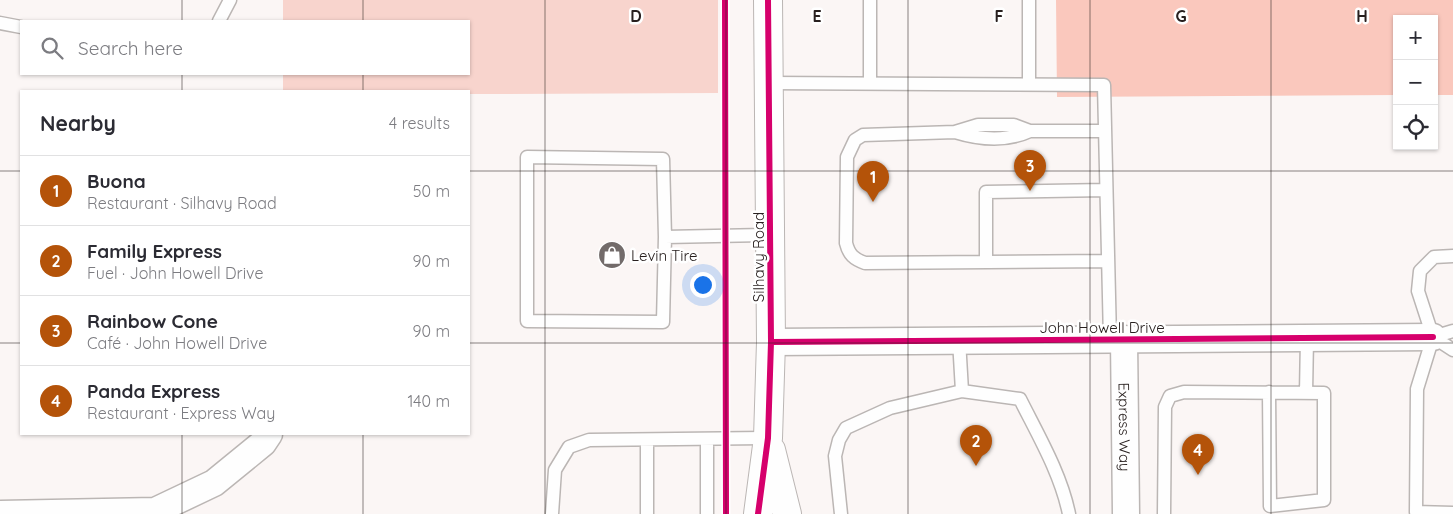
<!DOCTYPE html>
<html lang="en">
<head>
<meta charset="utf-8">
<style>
  :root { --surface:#fff; --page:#f7f7f7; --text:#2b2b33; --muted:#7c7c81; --line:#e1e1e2; --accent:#b45309 }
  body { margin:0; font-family:Quicksand,sans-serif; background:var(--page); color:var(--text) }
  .controls { position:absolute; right:15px; top:15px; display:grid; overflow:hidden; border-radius:0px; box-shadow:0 1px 4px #0004 }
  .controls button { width:45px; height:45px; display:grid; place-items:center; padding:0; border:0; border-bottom:1px solid var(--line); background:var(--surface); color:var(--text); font:25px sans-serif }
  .you { position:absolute; left:702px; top:284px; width:18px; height:18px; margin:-12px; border:4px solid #fff; border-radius:50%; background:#1a73e8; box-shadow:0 0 0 8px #1a73e833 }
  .badge { display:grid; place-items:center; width:32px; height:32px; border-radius:50%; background:var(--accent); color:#fff; font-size:16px; font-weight:700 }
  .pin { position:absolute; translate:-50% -41px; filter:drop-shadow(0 1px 2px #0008) }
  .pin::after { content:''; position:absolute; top:26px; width:18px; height:15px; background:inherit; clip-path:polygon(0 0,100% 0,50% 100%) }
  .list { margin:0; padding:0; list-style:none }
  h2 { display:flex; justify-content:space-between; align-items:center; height:65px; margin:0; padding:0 20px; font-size:21px }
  h2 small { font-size:16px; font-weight:400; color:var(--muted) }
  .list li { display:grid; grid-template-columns:32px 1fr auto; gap:15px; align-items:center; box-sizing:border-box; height:70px; padding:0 20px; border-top:1px solid var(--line) }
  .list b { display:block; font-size:19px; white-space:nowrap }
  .list p { margin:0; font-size:16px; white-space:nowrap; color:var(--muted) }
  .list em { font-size:16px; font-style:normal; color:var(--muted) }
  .icon { flex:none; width:28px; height:28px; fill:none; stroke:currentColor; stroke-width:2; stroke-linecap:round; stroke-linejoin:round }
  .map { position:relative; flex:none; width:1453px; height:514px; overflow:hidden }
  .search { position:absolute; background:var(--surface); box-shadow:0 1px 4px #0004; left:20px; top:20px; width:450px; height:55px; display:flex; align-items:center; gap:12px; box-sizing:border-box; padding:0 18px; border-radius:0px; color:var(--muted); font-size:19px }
  .panel { position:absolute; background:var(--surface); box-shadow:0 1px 4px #0004; left:20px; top:90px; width:450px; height:345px; border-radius:0px }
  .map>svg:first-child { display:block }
  .green { fill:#f8d4cd }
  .forest { fill:#fac8bd }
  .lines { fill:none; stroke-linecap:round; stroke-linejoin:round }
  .service-casing { stroke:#bbb6b4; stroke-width:15 }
  .minor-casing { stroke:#bbb6b4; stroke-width:29 }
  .tertiary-casing { stroke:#bbb6b4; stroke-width:30 }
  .service { stroke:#fefefe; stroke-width:12 }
  .minor { stroke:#fefefe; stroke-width:26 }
  .tertiary { stroke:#fefefe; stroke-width:28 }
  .cycleway-casing { stroke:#fff; stroke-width:9 }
  .cycleway { stroke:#d6006c; stroke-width:6 }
  .grid { fill:none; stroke:#28201f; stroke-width:1; stroke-opacity:0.55 }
  .labels { text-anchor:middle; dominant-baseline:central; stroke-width:5; stroke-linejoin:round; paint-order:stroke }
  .poi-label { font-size:15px; fill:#28201f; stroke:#fff; text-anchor:start }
  .street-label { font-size:15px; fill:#28201f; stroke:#fff }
  .grid-label { font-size:16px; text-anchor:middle; font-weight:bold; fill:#28201f; stroke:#fff; stroke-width:5; stroke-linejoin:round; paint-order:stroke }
</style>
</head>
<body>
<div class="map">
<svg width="1453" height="514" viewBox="0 0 1453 514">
  <rect width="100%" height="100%" fill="#fbf6f5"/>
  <!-- green -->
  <path class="green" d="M283,0h435v93l-222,1h-27v-3h-186v-17h186v-53h-186z"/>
  <!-- forest -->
  <path class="forest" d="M1056,0h397v95h-19v-76h-37v76l-340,2z"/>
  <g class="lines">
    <!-- service casing -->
    <g class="service-casing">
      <path id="service" d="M870,0v83
        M219,21l11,-21
        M0,23l21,4
        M769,83l335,2 6,254
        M1029,84v-84
        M1105,131h-75l-16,-6h-36l-23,7 -92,3 -8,5 -8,17 -1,86c3,12 8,16 19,20l243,-2
        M955,132c26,8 51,10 75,-1
        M665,237l-2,85 -136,-1v-164l136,2 2,78 105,-2
        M1453,256l-19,1 -14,14 -2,20 15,46 20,-6
        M986,262v-70l120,-2
        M959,340l3,51
        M1453,350l-20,-13 -16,52 -1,123 37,1
        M1306,393l1,-55
        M552,514l3,-44 14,-23 20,-7 179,-2
        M647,514v-74
        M707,514v-74
        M841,514l-6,-58 4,-16 7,-12 44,-20 72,-17 58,8c18,36 41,75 49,115
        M1164,514l1,-107 5,-11 14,-4 140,1v107l-54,6 -1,-114"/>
    </g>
    <!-- minor casing -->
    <g class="minor-casing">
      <g id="minor">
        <path id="s1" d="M1124,339l2,175"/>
        <path d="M771,342l662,-5"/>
        <path d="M0,514l155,-3 59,-28 49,-40 6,-9"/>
      </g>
    </g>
    <!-- tertiary casing -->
    <g class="tertiary-casing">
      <path id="tertiary" d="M771,450l16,64
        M758,514l10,-76 3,-96 -3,-342"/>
    </g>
    <!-- service -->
    <use href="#service" class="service"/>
    <!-- minor -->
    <use href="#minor" class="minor"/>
    <!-- tertiary -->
    <use href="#tertiary" class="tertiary"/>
    <!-- cycleway casing -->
    <g class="cycleway-casing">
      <path id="cycleway" d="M725,0l1,514
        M771,342l662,-5
        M758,514l10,-76 3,-96 -3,-342"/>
    </g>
    <!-- cycleway -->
    <use href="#cycleway" class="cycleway"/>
  </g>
  <!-- grid -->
  <path class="grid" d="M182,0v21M363,0v21M545,0v514M726,0v514M908,0v514M1090,0v514M1271,0v514M182,74v17M363,74v17M0,171h21M469,171h984M0,343h21M469,343h984M182,434v80M363,434v80"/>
  <!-- icons -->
  <defs>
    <g id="shop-disc" transform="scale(1.4375)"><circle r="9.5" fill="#726b6a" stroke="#fff"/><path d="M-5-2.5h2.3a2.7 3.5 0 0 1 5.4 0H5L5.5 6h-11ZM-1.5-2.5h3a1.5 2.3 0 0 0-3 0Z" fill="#fff"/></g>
  </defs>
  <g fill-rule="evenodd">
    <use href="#shop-disc" x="612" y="255"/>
  </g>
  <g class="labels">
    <!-- poi labels -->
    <g class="poi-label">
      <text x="631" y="255">Levin Tire</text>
    </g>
    <!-- street labels -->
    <g class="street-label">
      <text transform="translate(758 257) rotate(-90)">Silhavy Road</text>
      <text x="1102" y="327">John Howell Drive</text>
      <text stroke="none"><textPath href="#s1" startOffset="88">Express Way</textPath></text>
    </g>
  </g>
  <g class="grid-label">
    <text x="636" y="22">D</text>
    <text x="817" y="22">E</text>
    <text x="999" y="22">F</text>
    <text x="1181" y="22">G</text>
    <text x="1362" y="22">H</text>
  </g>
</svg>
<div class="controls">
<button>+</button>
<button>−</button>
<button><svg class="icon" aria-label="locate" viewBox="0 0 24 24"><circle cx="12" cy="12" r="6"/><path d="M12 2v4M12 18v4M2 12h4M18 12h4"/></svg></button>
</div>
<div class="you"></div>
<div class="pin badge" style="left:873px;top:202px">1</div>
<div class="pin badge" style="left:976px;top:466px">2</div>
<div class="pin badge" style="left:1030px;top:191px">3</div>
<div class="pin badge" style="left:1198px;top:475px">4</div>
<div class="search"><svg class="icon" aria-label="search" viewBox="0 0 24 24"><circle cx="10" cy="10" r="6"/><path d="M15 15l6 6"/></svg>Search here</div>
<section class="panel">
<h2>Nearby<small>4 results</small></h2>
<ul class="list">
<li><span class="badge">1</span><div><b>Buona</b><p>Restaurant · Silhavy Road</p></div><em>50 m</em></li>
<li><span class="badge">2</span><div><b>Family Express</b><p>Fuel · John Howell Drive</p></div><em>90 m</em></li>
<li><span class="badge">3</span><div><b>Rainbow Cone</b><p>Café · John Howell Drive</p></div><em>90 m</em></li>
<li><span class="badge">4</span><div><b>Panda Express</b><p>Restaurant · Express Way</p></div><em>140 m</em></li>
</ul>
</section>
</div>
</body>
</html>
